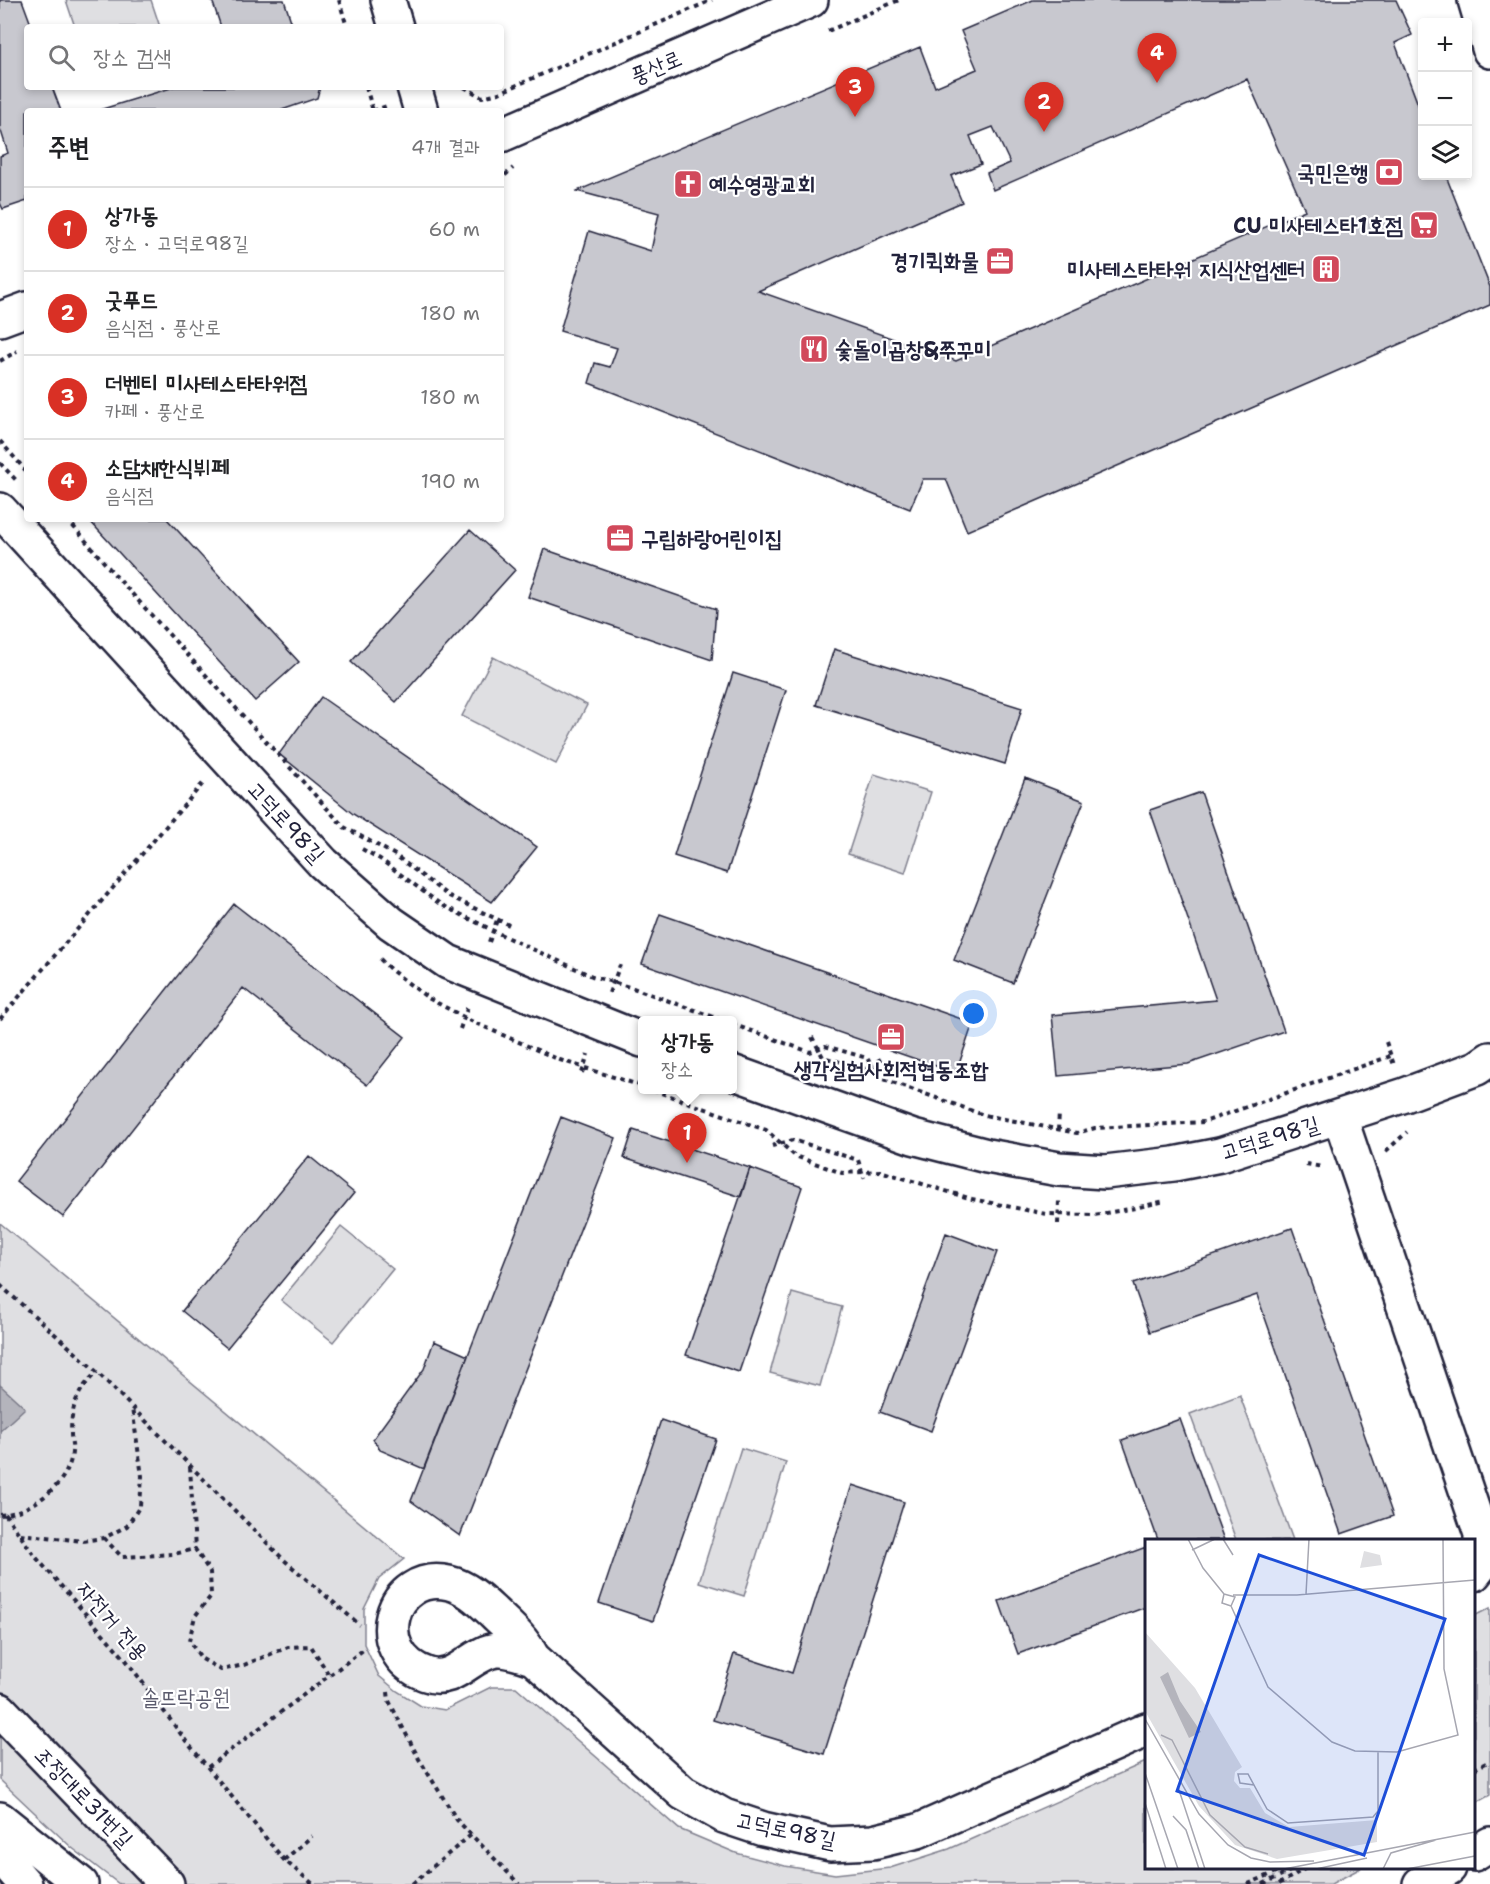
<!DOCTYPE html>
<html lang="ko">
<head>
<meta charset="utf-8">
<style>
  :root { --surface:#fff; --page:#f6f6f6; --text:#202124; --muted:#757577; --line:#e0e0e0; --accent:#d93025 }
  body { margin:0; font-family:"Shantell Sans","Poor Story",sans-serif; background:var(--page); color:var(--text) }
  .controls { position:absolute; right:18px; top:18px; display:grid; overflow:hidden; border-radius:6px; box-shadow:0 3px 9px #0003 }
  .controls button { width:54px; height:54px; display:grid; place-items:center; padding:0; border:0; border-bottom:2px solid var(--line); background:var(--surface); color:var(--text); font:30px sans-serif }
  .you { position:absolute; left:974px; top:1014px; width:21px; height:21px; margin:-15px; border:4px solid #fff; border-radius:50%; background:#1a73e8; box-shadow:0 0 0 9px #1a73e833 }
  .badge { display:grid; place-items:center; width:39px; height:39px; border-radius:50%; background:var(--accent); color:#fff; font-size:20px; font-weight:700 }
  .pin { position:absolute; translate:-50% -50px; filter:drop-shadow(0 2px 3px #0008) }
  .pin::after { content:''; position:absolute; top:32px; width:21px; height:18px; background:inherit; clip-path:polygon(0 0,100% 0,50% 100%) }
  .popup { position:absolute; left:638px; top:1016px; width:99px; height:78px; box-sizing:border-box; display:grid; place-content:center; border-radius:6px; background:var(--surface); filter:drop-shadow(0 2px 4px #0005); font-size:20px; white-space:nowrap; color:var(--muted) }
  .popup b { font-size:22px; color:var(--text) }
  .popup::after { content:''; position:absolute; left:50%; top:100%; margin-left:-12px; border:12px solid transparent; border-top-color:var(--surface) }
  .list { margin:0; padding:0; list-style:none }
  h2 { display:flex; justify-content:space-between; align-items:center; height:78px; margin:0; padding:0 24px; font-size:26px }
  h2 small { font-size:20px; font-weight:400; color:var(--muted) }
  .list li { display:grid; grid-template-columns:39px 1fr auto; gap:18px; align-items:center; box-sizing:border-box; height:84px; padding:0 24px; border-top:2px solid var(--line) }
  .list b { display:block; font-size:22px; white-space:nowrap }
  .list p { margin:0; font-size:20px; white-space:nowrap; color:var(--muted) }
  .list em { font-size:20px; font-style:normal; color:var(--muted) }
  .icon { flex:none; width:33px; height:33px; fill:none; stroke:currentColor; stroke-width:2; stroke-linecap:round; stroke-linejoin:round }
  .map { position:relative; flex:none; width:1490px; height:1884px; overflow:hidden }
  .search { position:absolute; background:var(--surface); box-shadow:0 3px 9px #0003; left:24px; top:24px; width:480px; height:66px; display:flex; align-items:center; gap:15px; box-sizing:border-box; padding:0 21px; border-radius:6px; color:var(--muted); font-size:22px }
  .panel { position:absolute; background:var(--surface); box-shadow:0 3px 9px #0003; left:24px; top:108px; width:480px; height:414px; border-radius:6px }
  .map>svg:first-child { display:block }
  .green { fill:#dfdfe2; stroke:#80808e; stroke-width:1.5 }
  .water { fill:#b4b4bc; stroke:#7a7a88; stroke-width:1.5 }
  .building { fill:#c8c8cf; stroke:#22223b; stroke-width:1.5; fill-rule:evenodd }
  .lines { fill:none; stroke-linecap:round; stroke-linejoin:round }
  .minor-casing { stroke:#22223b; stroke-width:38 }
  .major-casing { stroke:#22223b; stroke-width:38 }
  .highway-casing { stroke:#22223b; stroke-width:38 }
  .path { stroke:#22223b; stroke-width:4; stroke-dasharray:4.5 4.5; stroke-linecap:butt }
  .minor { stroke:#fff; stroke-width:33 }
  .major { stroke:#fff; stroke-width:33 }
  .highway { stroke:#fff; stroke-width:33 }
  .labels { text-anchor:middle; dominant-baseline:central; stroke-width:4.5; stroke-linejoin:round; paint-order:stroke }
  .street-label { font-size:22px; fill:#22223b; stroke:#fff }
  .poi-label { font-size:22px; font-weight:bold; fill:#22223b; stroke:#fff; text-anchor:end }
  .park-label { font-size:22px; fill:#5b5b6d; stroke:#fff }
  .inset-road { fill:none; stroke:#a7a7b1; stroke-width:1.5 }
  .view { fill:#1d4ed8; fill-opacity:0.15; stroke:#1d4ed8; stroke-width:3 }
  .inset-edge { fill:none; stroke:#22223b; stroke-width:3 }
</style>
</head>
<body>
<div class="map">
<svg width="1490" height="1884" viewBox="0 0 1490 1884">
  <rect width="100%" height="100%" fill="#fff"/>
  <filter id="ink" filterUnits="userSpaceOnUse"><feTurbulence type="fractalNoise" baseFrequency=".0167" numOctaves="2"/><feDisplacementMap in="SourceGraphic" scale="12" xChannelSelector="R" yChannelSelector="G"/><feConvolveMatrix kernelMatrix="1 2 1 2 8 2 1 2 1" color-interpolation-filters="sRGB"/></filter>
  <g filter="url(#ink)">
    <!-- green -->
    <path class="green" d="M66,0h85l9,27h-85z
      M493,657l94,48 -31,59 -94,-48z
      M874,774l57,18 -26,81 -57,-19z
      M0,1223l404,336 -25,20 -15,30v35l15,32 18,15 24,15 24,4 46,-23h25l163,142 57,24 49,13 50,8 55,-6 59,-19 197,-87v106h215l-30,16h-1212l-48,-37 -71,-67z
      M341,1227l52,42 -60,73 -52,-42z
      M792,1293l50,14 -22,79 -50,-13z
      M1240,1395v1l53,144h-57l-46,-126z
      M741,1448l45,14 -42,134 -45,-14z
      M1490,1608v187l-16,9v-188z"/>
    <!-- water -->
    <path class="water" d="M0,1385l25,23 -25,23z"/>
    <!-- building -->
    <path class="building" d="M0,0h22l10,27h-5v60h25l9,24h-34v90l-24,8 -3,-6v-47l8,-3 -8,-25z
      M212,0h72l9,27h-72z
      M1033,0h363l16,35 -17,8 27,72v61h24l44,111v18l-523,226 -21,-52h-23l-13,30 -321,-126 6,-20 15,4 7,-19 -57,-17 29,-100 62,20 8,-38 -82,-22 343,-144 15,40 42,-18 -16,-38zM1247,79l58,131 -349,151 -198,-70 204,-89 -11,-26 30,-12 -11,-28 23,-9 17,36 -23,10 6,17z
      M174,87h146l-3,11 -38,13h-183z
      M88,519h79l132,143 -44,39z
      M470,530l45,40 -119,132 -45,-40z
      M544,549l172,60 -4,51 -184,-63z
      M834,649l188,59 -17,56 -189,-59z
      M733,673l53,17 -59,183 -53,-17z
      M321,697l216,150 -45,55 -139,-88 -74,-60z
      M1025,778l59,23 -71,182 -59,-23z
      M1201,792l83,239 -96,33 -130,12 -6,-61 164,-15 -66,-190z
      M234,904l171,133 -38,48 -124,-97 -180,229 -47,-36z
      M660,914l313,109 -17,50 -314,-109z
      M561,1117l55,21 -156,398 -49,-35z
      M633,1130l117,38 -9,29 -117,-39z
      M309,1156l45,37 -127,155 -45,-37z
      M750,1168l52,19 -63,185 -53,-17z
      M1292,1228l101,288 -52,18 -84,-239 -107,37 -17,-48z
      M946,1233l51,19 -66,179 -51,-19z
      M434,1341l34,15 -44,113 -44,-19 -7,-11 51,-70z
      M1180,1419l44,121h-66l-36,-100z
      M661,1420l55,19 -63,182 -54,-18z
      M852,1485l52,17 -80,252 -111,-34 21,-66 58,19z
      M1146,1547v60l-128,47 -19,-53z"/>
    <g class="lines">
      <!-- minor casing -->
      <g class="minor-casing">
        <path id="minor" d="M388,0l8,27
          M1475,0l15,51
          M414,87l7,24
          M501,135l310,-135
          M0,319l27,-10
          M0,510l323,353 68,60 57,39 194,78
          M732,1072l181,65 74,19 72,13 46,3 69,-8 46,-9 185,-60 72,-27 13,-9
          M1340,1117l141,417v31l-7,9
          M533,1658c-11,-3 -25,-9 -36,-8 -26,2 -42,35 -71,24 -59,-21 -36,-104 23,-91 18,4 32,18 45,30 16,15 28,25 39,45l150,135 41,23 39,13 67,15 43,-2 45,-11 228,-101
          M0,1710l167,174"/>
      </g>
      <!-- major casing -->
      <g class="major-casing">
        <path id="major" d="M1474,1854l16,-10
          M1420,1884l29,-16"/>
      </g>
      <!-- highway casing -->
      <g class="highway-casing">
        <path id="highway" d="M0,1819l81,65
          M0,1855l25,29"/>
      </g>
      <!-- path -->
      <path class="path" d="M339,0l8,27
        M828,31l71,-31
        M366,87l7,24
        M464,87l18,10 17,-4 213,-93
        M373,111l14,-5
        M501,183l2,-6 10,-9
        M0,361l17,-10
        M0,441l27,31
        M0,463l16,17
        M67,519l48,56 229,252 51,28 52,40 62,30
        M362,849l18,10 60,45 68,34 84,38 41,12 89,32
        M489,942l8,-22
        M380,959l11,11 37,28 45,24 87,38 82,26
        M609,993l11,-28
        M0,1019l205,-238
        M732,1024l78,28 15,-6 42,12 11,19 106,38 93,18 18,-5 109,-6 187,-66
        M460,1029l8,-23
        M812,1037l11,20 42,12 16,-10
        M1386,1042l8,23
        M582,1073l6,-19
        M653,1090l113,40 29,26 47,17 38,-2 92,28 74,15 48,1 41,-7 30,-7
        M1058,1130l1,-17
        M772,1146l21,-6 65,20 6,18
        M1386,1151l21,-19
        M1306,1164l16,3
        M1058,1224l1,-23
        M0,1285l97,87 187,188 76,65
        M190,1467l5,82
        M5,1514l29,41 92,105 60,81 98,119 29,24
        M0,1515c30,-2 70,-31 72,-63 1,-6 -1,-12 -1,-18 0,-28 6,-43 26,-62
        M20,1534l62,7 22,-3 23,-12 13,-20 2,-30 -10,-68
        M104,1538l18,19 52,-3 21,-5 15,23 1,24 -16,20 -6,25 13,18 19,11 23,-5 44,-18 23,-1 18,29
        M388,1692l1,9 30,58 38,61 62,64
        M208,1767l155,-117
        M1474,1769l16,-8
        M284,1860l28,-24
        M412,1884l59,-49
        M1248,1884l38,-16
        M1263,1884l33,-16
        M1279,1884l27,-16"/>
      <!-- minor -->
      <use href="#minor" class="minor"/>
      <!-- major -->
      <use href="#major" class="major"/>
      <!-- highway -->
      <use href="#highway" class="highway"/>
    </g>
  </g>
  <!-- icons -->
  <defs>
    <g id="bank-square" transform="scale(1.5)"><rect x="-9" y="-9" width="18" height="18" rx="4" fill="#d1495b" stroke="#fff"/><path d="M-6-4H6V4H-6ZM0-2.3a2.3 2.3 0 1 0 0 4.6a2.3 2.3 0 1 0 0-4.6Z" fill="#fff"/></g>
    <g id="church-square" transform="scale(1.5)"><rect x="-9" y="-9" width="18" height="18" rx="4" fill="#d1495b" stroke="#fff"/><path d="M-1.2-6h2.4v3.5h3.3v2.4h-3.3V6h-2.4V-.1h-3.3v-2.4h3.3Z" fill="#fff"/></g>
    <g id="supermarket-square" transform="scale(1.5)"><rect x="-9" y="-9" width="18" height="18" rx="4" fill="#d1495b" stroke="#fff"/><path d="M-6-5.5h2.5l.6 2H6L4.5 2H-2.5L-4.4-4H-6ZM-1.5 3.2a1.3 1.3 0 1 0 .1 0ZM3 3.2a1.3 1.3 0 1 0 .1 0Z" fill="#fff"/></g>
    <g id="office-square" transform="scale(1.5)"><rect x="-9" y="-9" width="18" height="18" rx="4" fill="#d1495b" stroke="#fff"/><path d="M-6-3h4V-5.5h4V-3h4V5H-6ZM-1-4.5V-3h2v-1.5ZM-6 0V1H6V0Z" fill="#fff"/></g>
    <g id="building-square" transform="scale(1.5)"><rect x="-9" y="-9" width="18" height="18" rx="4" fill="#d1495b" stroke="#fff"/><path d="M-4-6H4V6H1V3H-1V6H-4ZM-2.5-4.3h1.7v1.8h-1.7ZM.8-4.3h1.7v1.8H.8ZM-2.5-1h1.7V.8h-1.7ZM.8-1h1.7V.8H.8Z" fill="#fff"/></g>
    <g id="restaurant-square" transform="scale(1.5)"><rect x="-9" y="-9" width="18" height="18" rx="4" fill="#d1495b" stroke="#fff"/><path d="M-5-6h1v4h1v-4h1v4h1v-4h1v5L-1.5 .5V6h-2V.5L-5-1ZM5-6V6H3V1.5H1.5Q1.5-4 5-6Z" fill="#fff"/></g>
  </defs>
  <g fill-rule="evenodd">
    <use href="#bank-square" x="1389" y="172"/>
    <use href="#church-square" x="688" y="184"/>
    <use href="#supermarket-square" x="1424" y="225"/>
    <use href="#office-square" x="1000" y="261"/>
    <use href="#building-square" x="1326" y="269"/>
    <use href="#restaurant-square" x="814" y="349"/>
    <use href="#office-square" x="620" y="538"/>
    <use href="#office-square" x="891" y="1037"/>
  </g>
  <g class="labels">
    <!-- street labels -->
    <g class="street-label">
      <text transform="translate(656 67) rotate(-23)">풍산로</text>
      <text transform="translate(286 822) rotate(47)">고덕로98길</text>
      <text transform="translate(1270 1138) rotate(-17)">고덕로98길</text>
      <text transform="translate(113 1621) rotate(49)">자전거 전용</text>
      <text transform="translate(84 1797) rotate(46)">조정대로31번길</text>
      <text transform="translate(786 1830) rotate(12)">고덕로98길</text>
    </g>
    <!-- poi labels -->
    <g class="poi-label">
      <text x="1368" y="172">국민은행</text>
      <text x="709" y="184" text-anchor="start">예수영광교회</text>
      <text x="1403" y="225">CU 미사테스타1호점</text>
      <text x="979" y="261">경기퀵화물</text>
      <text x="1305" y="269">미사테스타타워 지식산업센터</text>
      <text x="835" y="349" text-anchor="start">숯돌이곱창&amp;쭈꾸미</text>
      <text x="641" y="538" text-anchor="start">구립하랑어린이집</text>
      <text x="891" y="1069" text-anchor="middle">생각실험사회적협동조합</text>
    </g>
    <!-- park labels -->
    <g class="park-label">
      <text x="186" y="1697">솔뜨락공원</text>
    </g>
  </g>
  <!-- overview -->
  <g transform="translate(1145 1539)">
    <rect width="330" height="330" fill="#fff"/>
    <path d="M219,12l16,4 2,10 -22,3zM0,93l50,56 47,79 -7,5 -1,9 6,7h10l15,25 24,14 88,-7v22l-100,17 -42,-14 -36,-39 -54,-95z" fill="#dfdfe2"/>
    <path d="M23,133l12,29 21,31 -12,6 -29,-61z" fill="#b4b4bc"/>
    <path class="inset-road" d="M43,0l15,29 21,26M78,0l10,16M47,11l23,-11M79,55l11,3 -4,9M79,55l-2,9 9,3M161,55l3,-55M88,56h64l178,-15M86,67l37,81 64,55 23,9 42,1 61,-17 -14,-66 -1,-130M0,180l54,95 29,31 23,13 19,4 44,-1M16,196l11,5 38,75 35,32 23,7M0,234l33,96M109,246l-14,-2 -2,-9h10l19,35 21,14 85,-6 5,-6v-59M33,248l27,82M0,264l21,66M28,277l13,14 13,39M139,330l191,-37M171,330l51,-11M238,330l8,-16 45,-13M262,330l68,-13"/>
    <path class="view" d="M114,16l186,64 -81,236 -187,-64z"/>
    <rect width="330" height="330" class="inset-edge"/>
  </g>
</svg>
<div class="controls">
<button>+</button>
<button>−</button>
<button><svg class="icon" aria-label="layers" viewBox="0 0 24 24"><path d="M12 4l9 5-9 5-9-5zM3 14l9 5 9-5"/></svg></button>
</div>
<div class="you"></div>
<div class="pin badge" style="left:687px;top:1163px">1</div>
<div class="popup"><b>상가동</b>장소</div>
<div class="pin badge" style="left:1044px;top:132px">2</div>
<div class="pin badge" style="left:855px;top:117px">3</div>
<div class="pin badge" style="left:1157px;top:83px">4</div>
<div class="search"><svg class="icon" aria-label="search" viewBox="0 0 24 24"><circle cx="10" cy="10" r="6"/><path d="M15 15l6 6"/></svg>장소 검색</div>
<section class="panel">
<h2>주변<small>4개 결과</small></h2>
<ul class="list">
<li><span class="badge">1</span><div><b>상가동</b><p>장소 · 고덕로98길</p></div><em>60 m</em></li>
<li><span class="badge">2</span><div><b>굿푸드</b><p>음식점 · 풍산로</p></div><em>180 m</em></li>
<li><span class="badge">3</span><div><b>더벤티 미사테스타타워점</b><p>카페 · 풍산로</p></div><em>180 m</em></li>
<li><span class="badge">4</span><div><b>소담채한식뷔페</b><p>음식점</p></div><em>190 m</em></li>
</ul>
</section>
</div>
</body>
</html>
